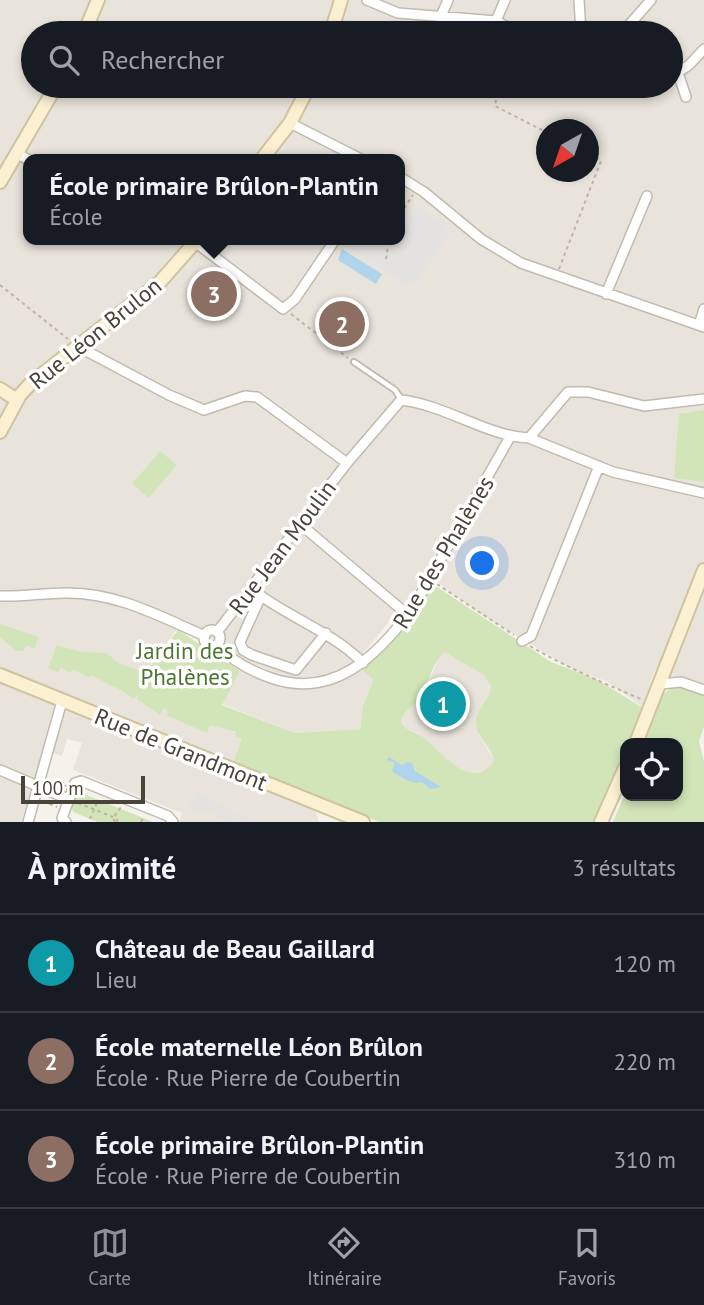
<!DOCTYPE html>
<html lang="fr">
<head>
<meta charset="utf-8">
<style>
  :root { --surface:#171b24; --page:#20242c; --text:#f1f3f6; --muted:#9ea1a6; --line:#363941; --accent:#8c9099 }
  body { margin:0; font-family:"PT Sans",sans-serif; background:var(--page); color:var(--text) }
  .controls { position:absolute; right:21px; bottom:21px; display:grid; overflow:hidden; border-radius:14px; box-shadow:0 4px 10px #0003 }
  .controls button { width:63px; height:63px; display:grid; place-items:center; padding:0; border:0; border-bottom:2px solid var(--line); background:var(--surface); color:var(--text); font:35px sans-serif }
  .compass { position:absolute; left:536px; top:119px; width:63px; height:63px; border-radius:50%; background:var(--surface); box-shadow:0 4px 10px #0003; rotate:220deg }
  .scale { position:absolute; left:21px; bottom:18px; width:124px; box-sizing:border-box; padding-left:7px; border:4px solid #49433a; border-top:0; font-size:19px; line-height:24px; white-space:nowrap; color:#49433a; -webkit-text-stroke:5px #fff; paint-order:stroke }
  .you { position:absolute; left:483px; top:564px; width:24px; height:24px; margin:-18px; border:5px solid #fff; border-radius:50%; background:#1a73e8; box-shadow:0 0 0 10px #1a73e833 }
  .badge { display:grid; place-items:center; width:46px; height:46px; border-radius:50%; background:var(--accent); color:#fff; font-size:23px; font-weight:700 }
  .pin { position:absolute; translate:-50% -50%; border:4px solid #fff; box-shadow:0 2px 7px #0006 }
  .popup { position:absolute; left:23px; top:154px; width:382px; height:91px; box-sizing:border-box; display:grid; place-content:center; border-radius:14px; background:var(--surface); filter:drop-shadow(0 2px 5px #0005); font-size:23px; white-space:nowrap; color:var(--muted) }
  .popup b { font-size:26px; color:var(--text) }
  .popup::after { content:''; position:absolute; left:50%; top:100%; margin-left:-14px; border:14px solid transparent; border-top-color:var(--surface) }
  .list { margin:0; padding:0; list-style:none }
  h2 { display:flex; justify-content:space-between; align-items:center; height:91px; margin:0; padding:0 28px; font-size:30px }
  h2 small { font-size:23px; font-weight:400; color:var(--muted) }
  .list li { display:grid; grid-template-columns:46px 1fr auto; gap:21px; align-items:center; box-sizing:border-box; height:98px; padding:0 28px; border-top:2px solid var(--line) }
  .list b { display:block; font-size:26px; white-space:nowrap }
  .list p { margin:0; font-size:23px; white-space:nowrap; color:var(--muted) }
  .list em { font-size:23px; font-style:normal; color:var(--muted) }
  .icon { flex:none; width:38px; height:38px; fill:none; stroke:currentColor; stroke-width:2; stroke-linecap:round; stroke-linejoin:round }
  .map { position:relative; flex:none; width:704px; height:822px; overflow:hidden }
  .search { position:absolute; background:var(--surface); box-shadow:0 4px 10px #0003; left:21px; right:21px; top:21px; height:77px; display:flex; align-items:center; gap:18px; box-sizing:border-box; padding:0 24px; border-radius:38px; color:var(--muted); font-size:26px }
  .sheet { height:385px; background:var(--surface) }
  nav { display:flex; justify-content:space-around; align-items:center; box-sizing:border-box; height:98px; border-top:2px solid var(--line); background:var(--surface); font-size:19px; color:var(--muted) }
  nav a { display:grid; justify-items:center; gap:4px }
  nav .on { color:var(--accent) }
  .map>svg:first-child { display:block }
  .residential { fill:#e8e4db; fill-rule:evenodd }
  .green { fill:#d2e5b9; fill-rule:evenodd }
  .parking { fill:#e4e2e0 }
  .water { fill:#afd4ec }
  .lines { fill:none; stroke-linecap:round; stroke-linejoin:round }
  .lane-casing { stroke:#c0baaf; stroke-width:8 }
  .street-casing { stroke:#c0baaf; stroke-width:12 }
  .secondary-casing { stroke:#d0c3a0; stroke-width:16 }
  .path { stroke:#c0b5a2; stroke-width:2; stroke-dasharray:3.5 3.5; stroke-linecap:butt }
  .lane { stroke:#fff; stroke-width:4.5 }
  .street { stroke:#fff; stroke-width:9 }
  .secondary { stroke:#fbf0d1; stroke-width:12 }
  .labels { text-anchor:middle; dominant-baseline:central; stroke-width:7; stroke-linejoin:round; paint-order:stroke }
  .street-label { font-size:23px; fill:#49433a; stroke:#fff }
  .park-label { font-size:23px; fill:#4d7731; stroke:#fff }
</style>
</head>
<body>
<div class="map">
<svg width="704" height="822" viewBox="0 0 704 822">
  <rect width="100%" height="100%" fill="#f5f2ec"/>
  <!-- residential -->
  <path class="residential" d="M0,0h704v684l-50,-13 -11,36 -37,-26 -32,-11 -90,-54 -57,-41 -74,91 -23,10 -39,4 -49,-21 -58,-40 -51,71 115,48 -16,26 -174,-61 -37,119h-21zM33,33h638v53h-638zM546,130h42v42h-42zM29,159h371v81h-371z
    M445,651l40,25 6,11 -12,48 16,26 -10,9 -13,3 -16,-4 -37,-35 -16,-7 -2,-4v-6l23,-25 16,-37z
    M362,670l11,10 -10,26 -3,23 -65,4 -73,-29 18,-33 36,13 31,5 22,-3z
    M66,708l249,102 4,12h-140l3,-9 -109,-43 9,-27 -15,-4 -5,17 -9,-3z"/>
  <!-- green -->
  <path class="green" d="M704,410v72l-30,-4 5,-64z
    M160,451l17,14 -28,33 -17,-14z
    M434,585l117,77 45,17 47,29 -48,114h-216l-146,-59 9,-24 -7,-3 1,-4 -26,-7 -3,8 -41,-18 2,-1 -2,-5h-3l-3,6 -23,-16v-3l-4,2c-6,-5 -38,-21 -43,-23l-1,3 -15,-8 -5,3 -8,-6 -3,5 -10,-4 9,-23 24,7 26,1 10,9 28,11 33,-43 62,41 -18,34 73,28 65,-4 3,-23 10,-26 -11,-10 40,-38zM445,652l40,24 6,11c-2,12 -9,17 -13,26 -9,20 14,32 16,48 -24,32 -52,-9 -71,-24 -7,-5 -17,-6 -22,-14 0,-10 14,-18 20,-27 8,-13 12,-36 24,-44z
    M0,624l39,13 -5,12 -7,-4 -4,6h-7l-16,-14z
    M679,686l25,8v33l-5,14 5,21v60h-91l12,-28 53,2v-53h-35c7,-19 13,-55 36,-57z
    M79,792l74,30h-55l-25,-10 -2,-7z"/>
  <!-- parking -->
  <path class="parking" d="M418,205l18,15 4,-3 8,7 -5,6 6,5 -34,49 -5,-3 -3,5 -62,-41 4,-5h27l12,8 6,-8h6v-8z
    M196,791l15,7 -2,6 4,-4 11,5 -2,6 4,-4 11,6 -2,5 4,-4 11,5 -1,3h-21l-24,-13 -3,6 -13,-6z"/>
  <!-- water -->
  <path class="water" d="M342,249l40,25 -6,10 -38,-24z
    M389,757l13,8 6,-3 4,1 3,8 26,16 -11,2 -8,-7c-12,3 -20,-5 -30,-11l3,-8 -8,-3z"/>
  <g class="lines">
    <!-- lane casing -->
    <g class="lane-casing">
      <path id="lane" d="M354,362l41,28 6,9"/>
    </g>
    <!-- street casing -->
    <g class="street-casing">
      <path id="street" d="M367,0l31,13 98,8 23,12
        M579,0l2,33
        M441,16l7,-16
        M496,21l9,-21
        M622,33l29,-33
        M678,73l8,24
        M671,77l18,-12 15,-16
        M290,123l71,36
        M16,153l13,7
        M400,177l24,15 57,47 40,24 183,64
        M195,242l88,67 12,-10 40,-59
        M606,294l41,-98
        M699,325l5,-16
        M77,346l92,49 35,15 41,-14 12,1 90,66 54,-63c45,5 85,36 128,38l39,-46h20l56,14 60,-7
        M529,438l84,34 91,21
        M300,524l108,91
        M257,593c35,26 75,39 106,70
        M0,596c22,1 43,-3 65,-3 51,-1 94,23 140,43
        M261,596l-21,46 3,8 9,5 44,15 30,-37
        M204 638a8 8 0 1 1 16 0a8 8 0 1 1-16 0Z
        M217,632l130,-169
        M522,641l9,-5 68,-170
        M217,645c15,16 34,26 54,33 63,22 107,-23 142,-70l97,-171
        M660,684l21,-2 23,8
        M0,770l68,29
        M28,822l34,-121
        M66,822l-4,-4 13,-35 6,-2 87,35 5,6"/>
    </g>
    <!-- secondary casing -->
    <g class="secondary-casing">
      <path id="secondary" d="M84,33l14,-33
        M331,33l10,-33
        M262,159l28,-36 19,-37
        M0,182l56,-96
        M0,389l17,11
        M0,432l20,-37 12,-13 128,-100 37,-42
        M0,675l363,147
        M636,743l68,-173
        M601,822l24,-54"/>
    </g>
    <!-- path -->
    <path class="path" d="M498,86l-3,20 51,26
      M400,214l13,-19
      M380,242l2,-2
      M386,259l3,-19
      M559,269l42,-108 -13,-10
      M0,285l68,54
      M291,314l57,44
      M437,584l77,51
      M530,646c36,21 73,37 111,53
      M49,782l17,4
      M43,801l14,6
      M78,803l35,14
      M90,819l8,-19
      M115,822l-2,-4 8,-11
      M117,822l1,-7
      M141,822l2,-4"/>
    <!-- lane -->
    <use href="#lane" class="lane"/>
    <!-- street -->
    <use href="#street" class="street"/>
    <!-- secondary -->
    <use href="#secondary" class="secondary"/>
  </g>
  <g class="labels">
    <!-- street labels -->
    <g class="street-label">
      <text transform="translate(95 333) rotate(-39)">Rue Léon Brulon</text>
      <text transform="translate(282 547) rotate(-53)">Rue Jean Moulin</text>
      <text transform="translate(443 552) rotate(-59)">Rue des Phalènes</text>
      <text transform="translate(181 749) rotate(22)">Rue de Grandmont</text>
    </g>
    <!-- park labels -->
    <g class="park-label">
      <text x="185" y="650">Jardin des<tspan x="185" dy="26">Phalènes</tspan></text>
    </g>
  </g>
</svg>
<div class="controls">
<button><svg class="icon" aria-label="locate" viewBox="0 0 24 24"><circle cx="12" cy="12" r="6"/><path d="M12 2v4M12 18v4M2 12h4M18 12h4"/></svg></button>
</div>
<svg class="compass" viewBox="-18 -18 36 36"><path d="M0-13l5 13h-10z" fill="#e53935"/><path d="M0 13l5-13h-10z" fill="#9ea1a6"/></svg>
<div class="scale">100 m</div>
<div class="you"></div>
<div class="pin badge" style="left:443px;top:704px;background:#0f9aa8">1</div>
<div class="pin badge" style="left:342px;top:324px;background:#8d6e63">2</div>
<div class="pin badge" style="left:214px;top:294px;background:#8d6e63">3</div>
<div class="popup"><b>École primaire Brûlon-Plantin</b>École</div>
<div class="search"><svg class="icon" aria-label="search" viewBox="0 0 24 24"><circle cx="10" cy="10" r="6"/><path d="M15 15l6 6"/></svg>Rechercher</div>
</div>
<section class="sheet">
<h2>À proximité<small>3 résultats</small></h2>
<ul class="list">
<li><span class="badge" style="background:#0f9aa8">1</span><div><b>Château de Beau Gaillard</b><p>Lieu</p></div><em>120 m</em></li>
<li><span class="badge" style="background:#8d6e63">2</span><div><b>École maternelle Léon Brûlon</b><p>École · Rue Pierre de Coubertin</p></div><em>220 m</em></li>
<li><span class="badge" style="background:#8d6e63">3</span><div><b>École primaire Brûlon-Plantin</b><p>École · Rue Pierre de Coubertin</p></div><em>310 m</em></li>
</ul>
</section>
<nav>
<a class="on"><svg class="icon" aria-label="map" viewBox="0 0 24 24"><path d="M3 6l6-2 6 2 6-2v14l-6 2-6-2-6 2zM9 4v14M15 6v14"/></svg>Carte</a>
<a><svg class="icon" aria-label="directions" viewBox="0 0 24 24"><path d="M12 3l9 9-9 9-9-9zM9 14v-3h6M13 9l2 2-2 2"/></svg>Itinéraire</a>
<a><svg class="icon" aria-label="saved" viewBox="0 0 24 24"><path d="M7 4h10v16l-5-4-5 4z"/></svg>Favoris</a>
</nav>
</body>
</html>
